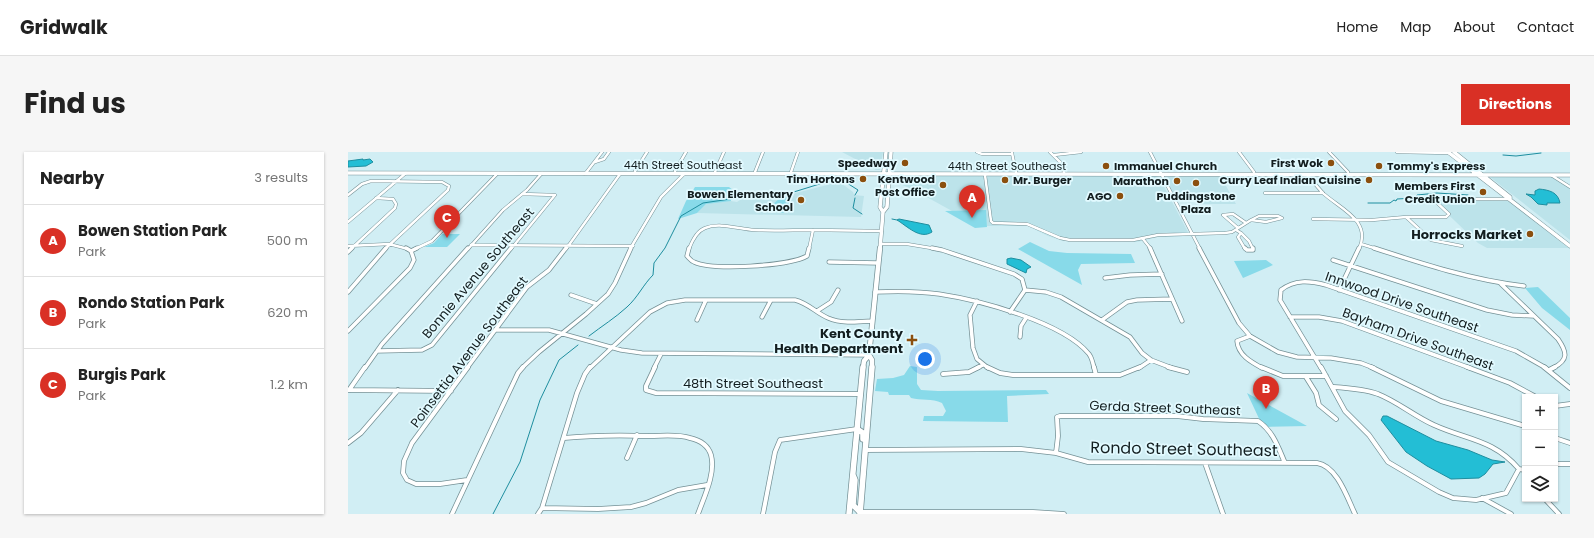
<!DOCTYPE html>
<html lang="en">
<head>
<meta charset="utf-8">
<style>
  :root { --surface:#fff; --page:#f6f6f6; --text:#222; --muted:#767676; --line:#e0e0e0; --accent:#d93025 }
  body { margin:0; font-family:Poppins,sans-serif; background:var(--page); color:var(--text) }
  .controls { position:absolute; right:12px; bottom:12px; display:grid; overflow:hidden; border-radius:0px; box-shadow:0 1px 3px #0004 }
  .controls button { width:36px; height:36px; display:grid; place-items:center; padding:0; border:0; border-bottom:1px solid var(--line); background:var(--surface); color:var(--text); font:20px sans-serif }
  .you { position:absolute; left:577px; top:207px; width:14px; height:14px; margin:-10px; border:3px solid #fff; border-radius:50%; background:#1a73e8; box-shadow:0 0 0 6px #1a73e833 }
  .badge { display:grid; place-items:center; width:26px; height:26px; border-radius:50%; background:var(--accent); color:#fff; font-size:13px; font-weight:700 }
  .pin { position:absolute; translate:-50% -33px; filter:drop-shadow(0 1px 2px #0008) }
  .pin::after { content:''; position:absolute; top:21px; width:14px; height:12px; background:inherit; clip-path:polygon(0 0,100% 0,50% 100%) }
  .list { margin:0; padding:0; list-style:none }
  h2 { display:flex; justify-content:space-between; align-items:center; height:52px; margin:0; padding:0 16px; font-size:17px }
  h2 small { font-size:13px; font-weight:400; color:var(--muted) }
  .list li { display:grid; grid-template-columns:26px 1fr auto; gap:12px; align-items:center; box-sizing:border-box; height:72px; padding:0 16px; border-top:1px solid var(--line) }
  .list b { display:block; font-size:15px; white-space:nowrap }
  .list p { margin:0; font-size:13px; white-space:nowrap; color:var(--muted) }
  .list em { font-size:13px; font-style:normal; color:var(--muted) }
  .icon { flex:none; width:22px; height:22px; fill:none; stroke:currentColor; stroke-width:2; stroke-linecap:round; stroke-linejoin:round }
  .map { position:relative; flex:none; width:1222px; height:362px; overflow:hidden; border-radius:0px }
  header { display:flex; align-items:center; gap:24px; box-sizing:border-box; height:56px; padding:0 20px; background:var(--surface); border-bottom:1px solid var(--line) }
  header strong { font-size:19px }
  nav { display:flex; gap:22px; margin-inline-start:auto; font-size:14px }
  .intro { display:flex; align-items:center; justify-content:space-between; box-sizing:border-box; height:96px; padding:0 24px }
  h1 { margin:0; font-size:28px }
  .button { padding:10px 18px; border-radius:0px; background:var(--accent); color:#fff; font-size:14px; font-weight:700 }
  main { display:flex; gap:24px; padding:0 24px }
  aside { flex:1; background:var(--surface); border-radius:0px; box-shadow:0 1px 3px #0004 }
  .map>svg:first-child { display:block }
  .built { fill:#bce3ea }
  .green { fill:#88dae9 }
  .water { fill:#23bed5; stroke:#1e8e9f }
  .lines { fill:none; stroke-linecap:round; stroke-linejoin:round }
  .stream { stroke:#1e8e9f; stroke-width:1 }
  .minor-far2-casing { stroke:#759196; stroke-width:3.5 }
  .minor-far1-casing { stroke:#759196; stroke-width:5 }
  .minor-casing { stroke:#759196; stroke-width:5.5 }
  .major-far2-casing { stroke:#759196; stroke-width:4.5 }
  .major-far1-casing { stroke:#759196; stroke-width:6 }
  .major-casing { stroke:#759196; stroke-width:7 }
  .minor-far2 { stroke:#fff; stroke-width:2.5 }
  .minor-far1 { stroke:#fff; stroke-width:3.5 }
  .minor { stroke:#fff; stroke-width:4 }
  .major-far2 { stroke:#fff; stroke-width:3.5 }
  .major-far1 { stroke:#fff; stroke-width:4.5 }
  .major { stroke:#fff; stroke-width:5.5 }
  .poi-dot { fill:#8b4f0e; stroke:#e2faff; stroke-width:1.5 }
  .labels { text-anchor:middle; dominant-baseline:central; stroke-width:3.5; stroke-linejoin:round; paint-order:stroke }
  .far-poi-label { font-size:11px; font-weight:bold; fill:#131e20; stroke:#e2faff; text-anchor:end }
  .far-street-label { font-size:11px; fill:#131e20; stroke:#e2faff }
  .poi-label { font-size:13px; font-weight:bold; fill:#131e20; stroke:#e2faff; text-anchor:end }
  .street-label { font-size:13px; fill:#131e20; stroke:#e2faff }
  .near-street-label { font-size:16px; fill:#131e20; stroke:#e2faff }
</style>
</head>
<body>
<header>
<strong>Gridwalk</strong>
<nav><a>Home</a><a>Map</a><a>About</a><a>Contact</a></nav>
</header>
<div class="intro"><h1>Find us</h1><a class="button">Directions</a></div>
<main>
<aside>
<h2>Nearby<small>3 results</small></h2>
<ul class="list">
<li><span class="badge">A</span><div><b>Bowen Station Park</b><p>Park</p></div><em>500 m</em></li>
<li><span class="badge">B</span><div><b>Rondo Station Park</b><p>Park</p></div><em>620 m</em></li>
<li><span class="badge">C</span><div><b>Burgis Park</b><p>Park</p></div><em>1.2 km</em></li>
</ul>
</aside>
<div class="map">
<svg width="1222" height="362" viewBox="0 0 1222 362">
  <rect width="100%" height="100%" fill="#d1eef4"/>
  <!-- built -->
  <path class="built" d="M494,0h41l-3,18h-4z
    M805,23l6,2 31,59 -32,1 -21,5 -74,-1 -15,-5 -20,-10h-41l-2,-16 -33,1 -38,-21 -21,-9v-5z
    M872,23l16,29h-36l-3,-4 -22,1 -12,-24z
    M1142,25h66l14,9v54z
    M487,31h4l6,3 8,6 1,3 10,1 -3,21 -164,-4 9,-9 9,-2 16,-1 6,1 3,-2 12,-2 28,-1z
    M1085,48l77,1 59,47h-82l-9,-5z"/>
  <!-- green -->
  <path class="green" d="M347,35h34l4,3 -3,7 1,4 -25,3 -9,9 -19,6 8,-18z
    M438,45l4,3 2,7 -5,5 -7,1 -7,-9 6,-5z
    M638,58l1,17 -12,1 -30,-17z
    M94,82h18l-13,13h-23l10,-4z
    M682,90l19,9 18,2 64,1 4,9 -54,1 -3,6 4,15 -64,-36z
    M918,108l7,5 -30,13 -9,-17z
    M1190,135l32,31v12l-28,-22 -17,-20z
    M562,214l7,1v17l4,6 17,1 108,-1 3,4 -42,2 1,26 -85,-1 1,-5h19l3,-5 -4,-8c-10,-5 -21,-2 -31,-5l-2,-3h-20l-1,-3 -13,-1 2,-12 16,-1 11,-3z
    M899,241l60,33 -44,1z"/>
  <!-- water -->
  <path class="water" d="M15,7v1l7,-1 3,3 -7,4 -18,1v-6z
    M1191,37c10,1 19,3 21,14h-13v2l-9,-1 -7,-7 -5,-3 9,1v-4z
    M551,67l30,6 3,7c-12,8 -25,-6 -35,-12z
    M663,106l10,2 10,7 -4,2 -1,4 -19,-9v-5z
    M1035,264h4l49,25 32,9 24,10 13,2 -12,2 -8,10 -6,4 -28,1 -24,-13 -21,-14 -25,-32z"/>
  <g class="lines">
    <!-- stream -->
    <path class="stream" d="M1155,3l13,1 25,-3
      M507,46l-2,10 9,6
      M1020,51h22l4,-3 2,1 1,-2 18,-1 2,-3 20,-2 31,2
      M544,67l5,1
      M241,184c13,-10 26,-18 38,-29 11,-10 16,-22 26,-32l1,-12 11,-15 16,-32 22,-13 34,-5 47,-3 55,-17 19,12 -3,5
      M145,362l27,-52 20,-62 19,-40 19,-15"/>
    <!-- minor-far2 casing -->
    <g class="minor-far2-casing">
      <path id="minor-far2" d="M629,0l5,2h30
        M702,0l10,10 4,10
        M802,0l50,97
        M891,0l15,20
        M981,0l19,20
        M1049,0l52,1
        M664,1l4,19
        M706,3l27,-3
        M247,10l9,-3 5,-7
        M287,19l12,-19
        M327,19l11,-19
        M367,20l9,-20
        M407,20l8,-20
        M443,20l7,-20
        M237,22l17,-22
        M637,23l6,46 2,2 34,1 33,14 10,2h63l25,-5 67,-2 7,-1 19,-12
        M959,23c6,6 11,13 17,19 17,15 48,27 35,55
        M1203,23l19,12
        M917,41h58
        M0,43l14,-11 9,-3 71,1 7,4 -1,4 -63,59
        M911,64h19l4,2 -16,4 -15,-2z
        M1058,65l25,23 31,6
        M965,67l59,1 34,-3h40l3,-3 -14,-13 1,-2h73
        M0,70l58,-49
        M890,76l-15,-13 10,-1 13,9
        M465,78l69,1
        M888,78l5,3
        M893,81l8,8 4,8
        M893,81l-3,4 7,12
        M795,87l8,10
        M532,92h27l30,5
        M1013,92l16,5
        M123,93l162,1
        M0,94l41,-2 19,5
        M3,97l44,-41 1,-4 -3,-5 -17,-1
        M67,97l17,-8 66,-68
        M120,97l35,-39 24,-20 15,-17
        M163,97l44,-54 -33,-1
        M218,97l54,-75
        M282,97l31,-52 23,-23
        M341,97c3,-8 8,-18 16,-21 15,-6 34,1 49,2 20,1 39,0 59,0
        M461,97l4,-19"/>
    </g>
    <!-- minor-far1 casing -->
    <g class="minor-far1-casing">
      <path id="minor-far1" d="M58,96l5,3
        M341,96l-2,8c2,2 4,5 7,6 19,9 95,4 113,-6l2,-8
        M584,96l10,2 72,24 8,5 3,11 -15,22
        M802,96l32,73
        M851,96l40,75 11,13 28,16 19,5 34,1 30,5 13,5
        M897,96l2,2h6v-2
        M1026,96c49,16 98,32 150,38
        M63,99l6,-3
        M0,100l4,-4
        M985,108l154,50 25,5 22,1
        M481,110l49,1
        M757,126l25,-3 32,-1
        M1153,132l57,55c9,13 11,21 -5,29
        M677,138l21,2 15,5 69,40 12,16 9,7 21,8
        M991,138l20,-42
        M0,140l38,-44
        M527,140c21,-1 43,-1 64,2 40,6 124,28 150,60 3,4 4,9 5,14
        M223,143l26,9
        M629,149l-7,14 3,33 4,11 11,9
        M469,159l14,-9 7,-12
        M414,165l9,-17
        M942,165h29l23,4 128,47
        M349,168l9,-20
        M754,168l25,-18 10,-2 35,-1
        M148,178h53l72,20 21,3 227,2
        M0,179l62,-63 4,-8 -3,-9
        M902,184l-13,5c1,14 14,21 25,27
        M672,185l1,-11 5,-8
        M29,199l45,-1 10,-5 79,-97
        M17,216l17,-24 86,-96
        M119,216l60,-81 22,-17 17,-22
        M174,216l17,-16 47,-38 22,-20 7,-11 16,-35
        M242,216l60,-56 17,-9 18,-3h110c13,3 21,13 33,18 14,6 30,4 44,3
        M306,216l7,-14
        M629,216l6,-3
        M791,216l12,-8
        M973,216l-41,-68 1,-10c14,-11 29,-9 45,-5l190,66 30,17"/>
    </g>
    <!-- minor casing -->
    <g class="minor-casing">
      <path id="minor" d="M307,215l-9,19v4l10,3 204,1
        M639,215l13,6 13,2h107l20,-8
        M746,215l2,8
        M820,215l19,5
        M913,215l22,9h43
        M973,215l24,44 24,24 19,27 51,30 14,6 23,2 30,-7 13,-24
        M1023,215l70,34 84,25
        M1119,215l43,16 26,14
        M1196,215l26,21
        M1201,218l6,-3
        M595,222l26,-2 10,-5
        M958,225l10,16 3,12 17,14
        M985,235c15,1 31,2 45,7 20,8 36,22 56,31 33,15 59,14 85,44
        M0,238l103,1
        M1,238l16,-23
        M1207,254l15,-2
        M216,286c29,-3 57,-3 86,-2 13,0 27,-2 40,2 9,2 18,7 21,17 5,18 -7,42 -13,59
        M1207,286l15,5
        M0,291l13,-10 37,-43
        M517,298l156,-1 35,4 32,9 229,1c20,3 30,34 38,51
        M708,301l2,-17 -1,-19 3,-1h117l26,3 55,2c15,10 20,26 27,42
        M279,306l10,-23
        M857,311l18,51
        M1207,312h15
        M1171,317l6,1
        M119,328l-27,4h-24l-9,-4 -4,-7 1,-12 8,-18 56,-76
        M1134,346l29,16
        M1197,347l14,15
        M194,356l56,1 33,-2 15,-4 32,-13 29,-5
        M512,360h173l31,2
        M104,362l66,-141 5,-6
        M190,362l4,-6 35,-115 8,-19 5,-7
        M415,362l12,-62 5,-12 77,-11"/>
    </g>
    <!-- major-far2 casing -->
    <g class="major-far2-casing">
      <path id="major-far2" d="M1100,0l122,94
        M1106,0l56,45v2
        M0,21l1222,2
        M535,60l-3,-5 6,-55
        M532,97l3,-37 4,-5 4,-55"/>
    </g>
    <!-- major-far1 casing -->
    <g class="major-far1-casing">
      <path id="major-far1" d="M521,203l3,5v8
        M515,216l1,-7 5,-6 11,-107"/>
    </g>
    <!-- major casing -->
    <g class="major-casing">
      <path id="major" d="M509,277l6,4v6
        M505,323l2,5 -2,25 7,7
        M501,362l14,-147
        M512,362l12,-147"/>
    </g>
    <!-- minor-far2 -->
    <use href="#minor-far2" class="minor-far2"/>
    <!-- minor-far1 -->
    <use href="#minor-far1" class="minor-far1"/>
    <!-- minor -->
    <use href="#minor" class="minor"/>
    <!-- major-far2 -->
    <use href="#major-far2" class="major-far2"/>
    <!-- major-far1 -->
    <use href="#major-far1" class="major-far1"/>
    <!-- major -->
    <use href="#major" class="major"/>
  </g>
  <!-- markers -->
  <g class="poi-dot">
    <circle cx="557" cy="11" r="4"/>
    <circle cx="983" cy="11" r="4"/>
    <circle cx="758" cy="14" r="4"/>
    <circle cx="1031" cy="14" r="4"/>
    <circle cx="515" cy="27" r="4"/>
    <circle cx="657" cy="28" r="4"/>
    <circle cx="1021" cy="28" r="4"/>
    <circle cx="829" cy="29" r="4"/>
    <circle cx="848" cy="31" r="4"/>
    <circle cx="595" cy="33" r="4"/>
    <circle cx="1135" cy="40" r="4"/>
    <circle cx="772" cy="44" r="4"/>
    <circle cx="453" cy="48" r="4"/>
    <circle cx="1182" cy="82" r="4"/>
    <path d="M562 182h4v4h4v4h-4v4h-4v-4h-4v-4h4z"/>
  </g>
  <g class="labels">
    <!-- far-poi labels -->
    <g class="far-poi-label">
      <text x="549" y="11">Speedway</text>
      <text x="975" y="11">First Wok</text>
      <text x="766" y="14" text-anchor="start">Immanuel Church</text>
      <text x="1039" y="14" text-anchor="start">Tommy's Express</text>
      <text x="507" y="27">Tim Hortons</text>
      <text x="587" y="27">Kentwood<tspan x="587" dy="13">Post Office</tspan></text>
      <text x="665" y="28" text-anchor="start">Mr. Burger</text>
      <text x="1013" y="28">Curry Leaf Indian Cuisine</text>
      <text x="821" y="29">Marathon</text>
      <text x="1127" y="34">Members First<tspan x="1127" dy="13">Credit Union</tspan></text>
      <text x="445" y="42">Bowen Elementary<tspan x="445" dy="13">School</tspan></text>
      <text x="764" y="44">AGO</text>
      <text x="848" y="44" text-anchor="middle">Puddingstone<tspan x="848" dy="13">Plaza</tspan></text>
    </g>
    <!-- far-street labels -->
    <g class="far-street-label">
      <text x="335" y="13">44th Street Southeast</text>
      <text x="659" y="14">44th Street Southeast</text>
    </g>
    <!-- poi labels -->
    <g class="poi-label">
      <text x="1174" y="82">Horrocks Market</text>
      <text x="555" y="181">Kent County<tspan x="555" dy="15">Health Department</tspan></text>
    </g>
    <!-- street labels -->
    <g class="street-label">
      <text transform="translate(130 121) rotate(-50)">Bonnie Avenue Southeast</text>
      <text transform="translate(1054 150) rotate(19)">Innwood Drive Southeast</text>
      <text transform="translate(1070 187) rotate(20)">Bayham Drive Southeast</text>
      <text transform="translate(121 200) rotate(-53)">Poinsettia Avenue Southeast</text>
      <text x="405" y="231">48th Street Southeast</text>
      <text transform="translate(817 256) rotate(2)">Gerda Street Southeast</text>
    </g>
    <!-- near-street labels -->
    <g class="near-street-label">
      <text transform="translate(836 297) rotate(1)">Rondo Street Southeast</text>
    </g>
  </g>
</svg>
<div class="controls">
<button>+</button>
<button>−</button>
<button><svg class="icon" aria-label="layers" viewBox="0 0 24 24"><path d="M12 4l9 5-9 5-9-5zM3 14l9 5 9-5"/></svg></button>
</div>
<div class="you"></div>
<div class="pin badge" style="left:624px;top:66px">A</div>
<div class="pin badge" style="left:918px;top:257px">B</div>
<div class="pin badge" style="left:99px;top:86px">C</div>
</div>
</main>
</body>
</html>
